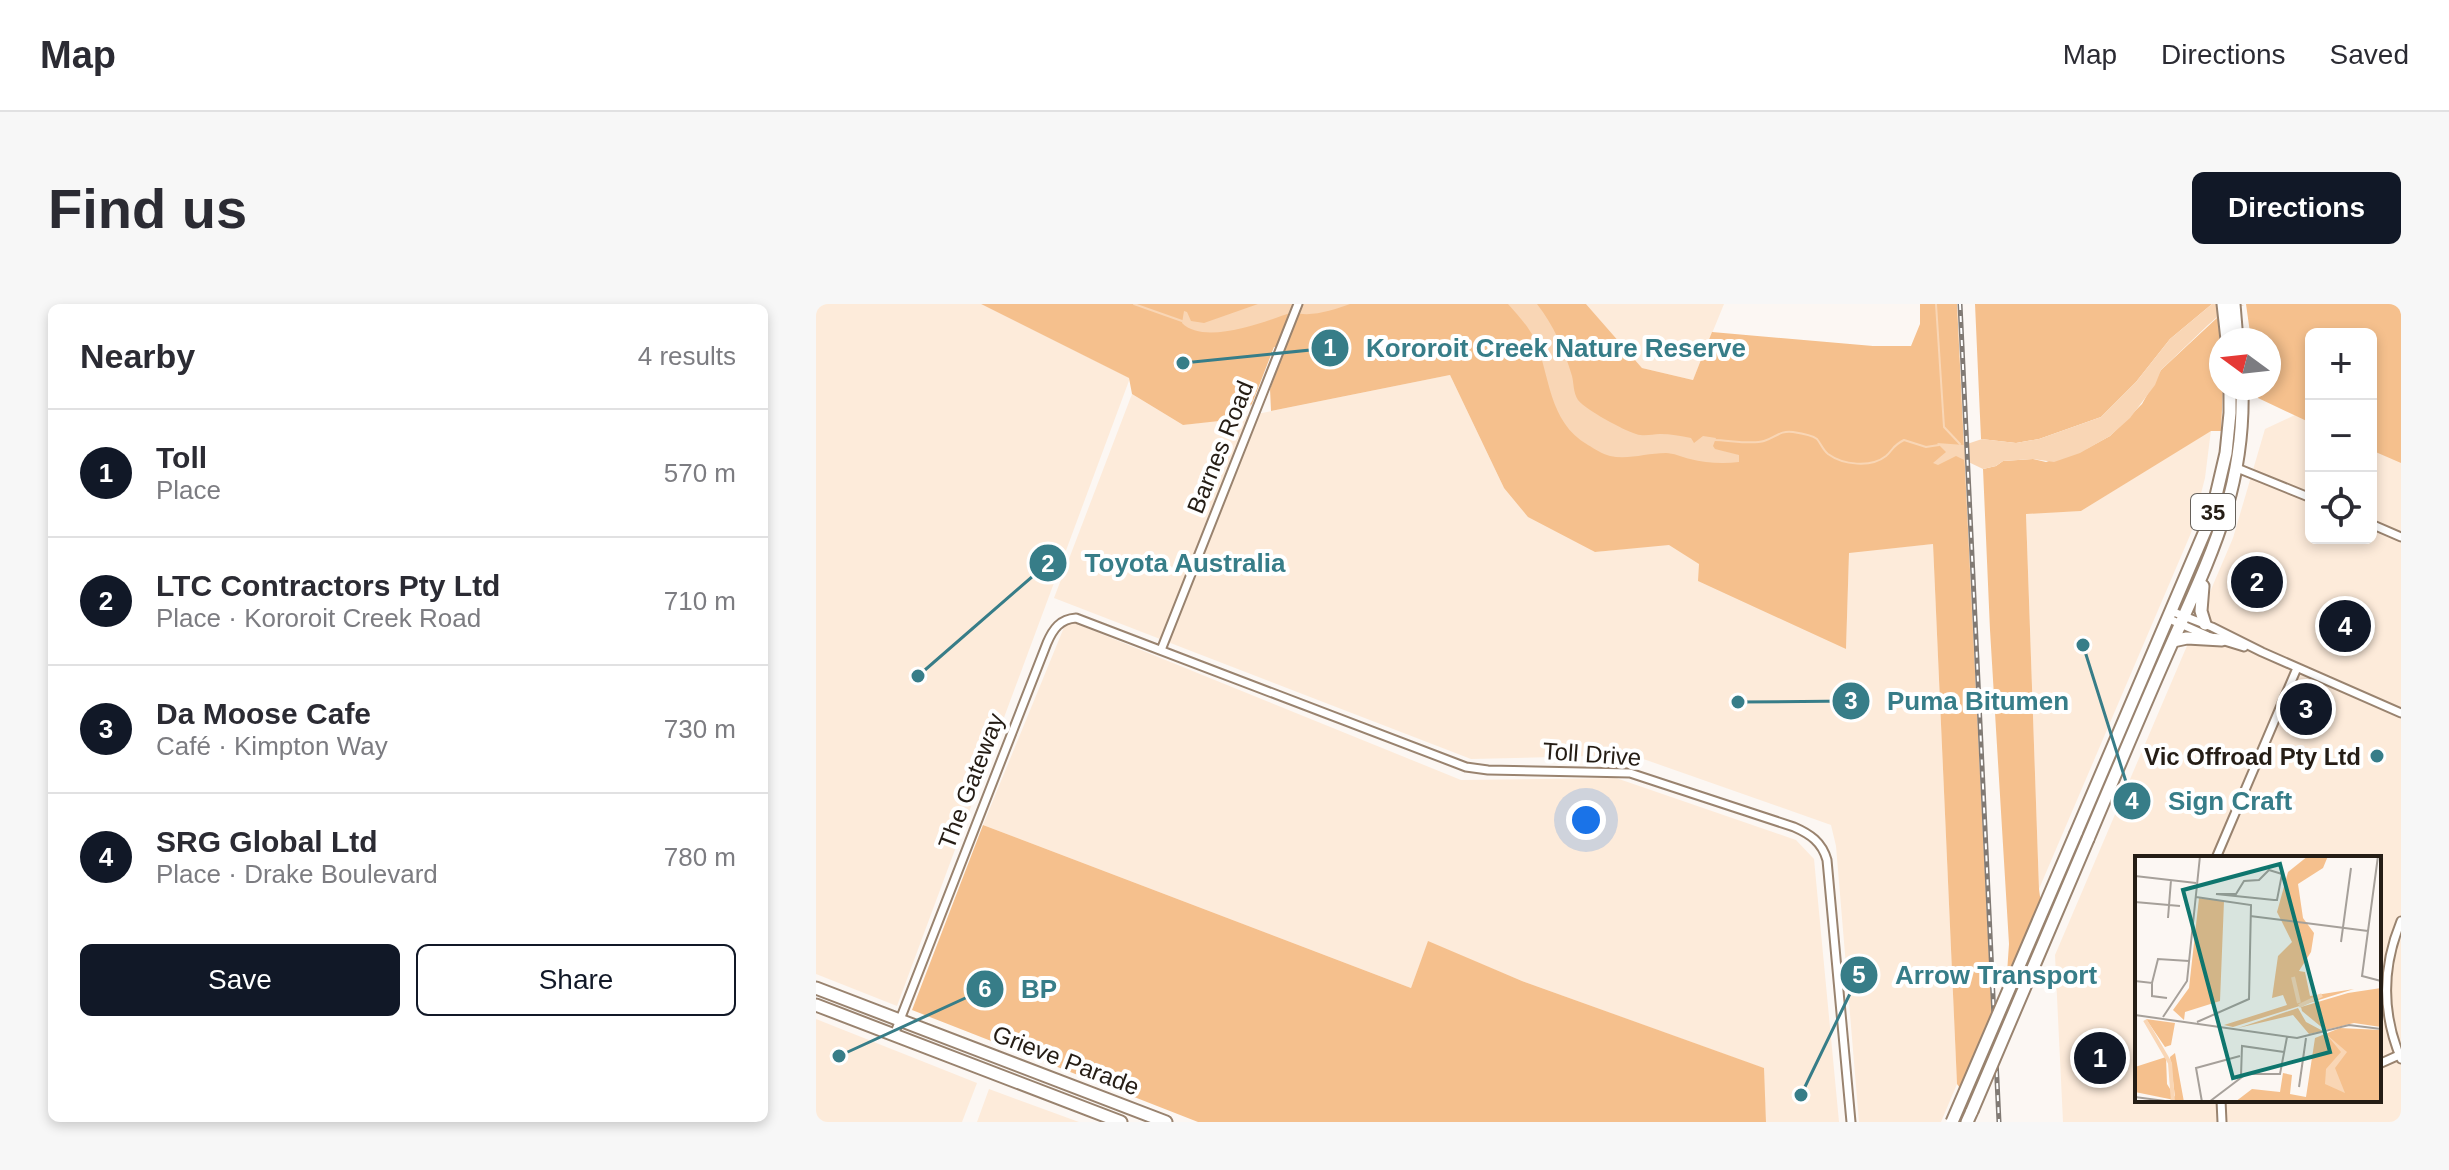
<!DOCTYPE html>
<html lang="en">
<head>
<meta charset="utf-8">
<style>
  :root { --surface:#fff; --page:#f7f7f7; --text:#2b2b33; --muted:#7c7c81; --line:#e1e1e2; --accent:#111827 }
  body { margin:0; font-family:Helvetica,sans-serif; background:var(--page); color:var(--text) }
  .controls { position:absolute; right:24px; top:24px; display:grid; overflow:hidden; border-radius:12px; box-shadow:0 4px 12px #0003 }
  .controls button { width:72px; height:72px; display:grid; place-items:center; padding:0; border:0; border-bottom:2px solid var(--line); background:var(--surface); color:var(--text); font:40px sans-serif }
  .compass { position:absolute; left:1393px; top:24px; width:72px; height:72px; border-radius:50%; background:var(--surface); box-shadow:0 4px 12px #0003; rotate:285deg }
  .you { position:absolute; left:770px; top:516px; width:28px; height:28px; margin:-20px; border:6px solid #fff; border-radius:50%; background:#1a73e8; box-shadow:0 0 0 12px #1a73e833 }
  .badge { display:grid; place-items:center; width:52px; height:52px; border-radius:50%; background:var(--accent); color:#fff; font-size:26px; font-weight:700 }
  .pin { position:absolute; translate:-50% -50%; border:4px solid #fff; box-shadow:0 2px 8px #0006 }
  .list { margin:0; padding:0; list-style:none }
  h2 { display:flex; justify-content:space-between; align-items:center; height:104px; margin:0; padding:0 32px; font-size:34px }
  h2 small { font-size:26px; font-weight:400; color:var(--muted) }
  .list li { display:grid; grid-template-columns:52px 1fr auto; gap:24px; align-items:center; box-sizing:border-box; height:128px; padding:0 32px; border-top:2px solid var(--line) }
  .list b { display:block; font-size:30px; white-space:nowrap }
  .list p { margin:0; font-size:26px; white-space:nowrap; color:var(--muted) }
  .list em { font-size:26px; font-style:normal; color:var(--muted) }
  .actions { display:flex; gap:16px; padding:24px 32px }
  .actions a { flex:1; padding:18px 0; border:2px solid var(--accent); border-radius:12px; text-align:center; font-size:28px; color:var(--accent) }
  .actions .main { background:var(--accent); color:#fff }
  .icon { flex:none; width:44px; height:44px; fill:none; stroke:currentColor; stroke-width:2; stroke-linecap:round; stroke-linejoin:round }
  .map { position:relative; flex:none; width:1585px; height:818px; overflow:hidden; border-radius:12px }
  header { display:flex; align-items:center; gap:48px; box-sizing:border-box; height:112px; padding:0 40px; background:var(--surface); border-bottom:2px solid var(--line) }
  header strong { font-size:38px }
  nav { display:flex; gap:44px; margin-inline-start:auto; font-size:28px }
  .intro { display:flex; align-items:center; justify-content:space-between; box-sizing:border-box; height:192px; padding:0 48px }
  h1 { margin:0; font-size:56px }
  .button { padding:20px 36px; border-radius:12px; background:var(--accent); color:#fff; font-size:28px; font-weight:700 }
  main { display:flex; gap:48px; padding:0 48px }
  aside { flex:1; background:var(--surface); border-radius:12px; box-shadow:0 4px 12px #0003 }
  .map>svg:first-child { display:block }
  .built { fill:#fdebda; fill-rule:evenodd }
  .green { fill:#f5c08d }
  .water { fill:#f9d6b5 }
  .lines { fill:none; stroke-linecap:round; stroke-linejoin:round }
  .stream { stroke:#f9d6b5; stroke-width:2 }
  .street-casing { stroke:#99836f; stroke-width:11 }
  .primary-casing { stroke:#99836f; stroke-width:15 }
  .street { stroke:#fff; stroke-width:7 }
  .primary { stroke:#fff; stroke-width:11 }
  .rail-casing { stroke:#817a74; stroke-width:5 }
  .rail { stroke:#fff; stroke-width:2; stroke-dasharray:6; stroke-linecap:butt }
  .primary-bridge-casing { stroke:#99836f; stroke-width:15; stroke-linecap:butt }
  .primary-bridge { stroke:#fff; stroke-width:11 }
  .poi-dot { fill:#377d88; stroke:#fff; stroke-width:3 }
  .labels { text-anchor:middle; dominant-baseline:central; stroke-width:8; stroke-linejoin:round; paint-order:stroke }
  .shield { fill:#fff; stroke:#66615b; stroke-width:2 }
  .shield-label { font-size:22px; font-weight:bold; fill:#251d15 }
  .street-label { font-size:24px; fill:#251d15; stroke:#fff }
  .poi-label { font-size:24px; font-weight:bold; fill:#251d15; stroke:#fff; text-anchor:end }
  .inset-river { fill:none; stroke:#f9d6b5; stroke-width:4 }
  .inset-road { fill:none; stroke:#a6a09a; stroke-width:2 }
  .view { fill:#0f766e; fill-opacity:0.15; stroke:#0f766e; stroke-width:4 }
  .inset-edge { fill:none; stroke:#251d15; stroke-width:4 }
  .leader { fill:none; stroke:#377d88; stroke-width:3 }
  .callout-dot { fill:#377d88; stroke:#fff; stroke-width:3 }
  .mark-label { font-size:24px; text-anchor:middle; font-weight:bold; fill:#fff }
  .callout-label { font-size:26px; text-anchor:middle; font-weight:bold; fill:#377d88; stroke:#fff; stroke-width:8; stroke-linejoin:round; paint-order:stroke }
</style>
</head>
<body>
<header>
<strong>Map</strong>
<nav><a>Map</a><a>Directions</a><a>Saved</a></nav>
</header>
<div class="intro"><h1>Find us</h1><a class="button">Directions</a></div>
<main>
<aside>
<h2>Nearby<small>4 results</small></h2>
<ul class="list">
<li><span class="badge">1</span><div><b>Toll</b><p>Place</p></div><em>570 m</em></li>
<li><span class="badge">2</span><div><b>LTC Contractors Pty Ltd</b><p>Place · Kororoit Creek Road</p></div><em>710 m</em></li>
<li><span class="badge">3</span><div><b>Da Moose Cafe</b><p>Café · Kimpton Way</p></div><em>730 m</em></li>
<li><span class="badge">4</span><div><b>SRG Global Ltd</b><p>Place · Drake Boulevard</p></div><em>780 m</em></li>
</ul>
<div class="actions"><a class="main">Save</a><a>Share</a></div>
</aside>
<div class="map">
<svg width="1585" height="818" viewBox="0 0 1585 818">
  <rect width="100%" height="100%" fill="#fcf7f3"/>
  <!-- built -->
  <path class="built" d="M0,0h165l149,74 -233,628 -81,-32z
    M770,0h138l-31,76 -51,-12z
    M634,71l54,113 91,64 74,-8 177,105 3,-97 84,-8 24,540 -16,38h-82l-23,-276 -5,-21 -199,-70 -161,4 -417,-161 78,-204 51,31 54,-7z
    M1479,111l16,7v116h60v-89l30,13v660h-338l-8,-167 178,-417 32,-109zM1321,554h242v242h-242z
    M1395,126l-6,48 -14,55 -152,356 -13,-376 55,-2z
    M251,316l394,160 155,-2 180,62 18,19 25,263h-73l-3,-54 -241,-87 -94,-39 -17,46 -428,-163z
    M0,715l161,64 -15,39h-146z
    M173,785l90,33h-102z"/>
  <!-- green -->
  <path class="green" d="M165,0h605l56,64 51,12 19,-48 161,14h38l9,-22v-20h37l35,715 -30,72 -5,-7 -24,-540 -84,9 -3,96 -148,-68 1,-17 -30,-19 -74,7 -67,-35 -24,-29 -54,-113 -179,36 -1,-22 16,-43 -12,1 -22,57 -15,15 -54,6 -51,-31 -3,-16z
    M1159,0h237l-42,35 -34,43 -35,35 -62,22 -23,4 -35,-4z
    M1430,0h155v159l-30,-13v-116h-60v89l-53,-25 -1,-10h12v-48h-18z
    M1402,13l5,71 -2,43h-10l-130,80 -55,3 13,375 2,15 -31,73 -3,-4 2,-29 -19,-314 -7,-161 13,-3 7,-5 30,-2 13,3 42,-14 22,-12 32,-32 19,-34z
    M167,521l428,163 17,-47 94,40 242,87 2,54h-568l-286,-112z"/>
  <!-- water -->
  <path class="water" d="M442,0h92c-17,6 -40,14 -57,8 -27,9 -88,34 -111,11l2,-12 3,1 4,9 13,2z
    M692,0h29c17,22 27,45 35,72 2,8 1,16 6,24 8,10 45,30 58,34 9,3 16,0 24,0 10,0 21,2 31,4l3,5 9,-7 13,2 -3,8 2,3 24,6v7c-16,2 -34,1 -49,-3 -8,-2 -17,-6 -24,-6 -19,0 -38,7 -56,3 -8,-2 -15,-7 -22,-11 -41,-24 -37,-70 -54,-107 -6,-12 -17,-24 -26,-34z
    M1396,0l32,1 -28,13 -8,7 -47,45 -6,15 -25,33 -20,18 -30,17 -26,9 -21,-3 -30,2 -7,5 -13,3 -27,-13 -18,9 -5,-2 13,-11 -9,-9 27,2 18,-6 34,4 23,-4 62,-22 35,-35 34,-43z"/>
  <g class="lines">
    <!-- stream -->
    <path class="stream" d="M318,0l48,17
      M1120,0l8,123 16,17
      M898,136c14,0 38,5 50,1 11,-3 16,-11 29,-9 7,1 19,3 24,7 4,5 6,11 11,15 15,11 43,14 58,2 8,-7 6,-10 18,-16l22,7 13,-2"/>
    <!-- street casing -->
    <g class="street-casing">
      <path id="street" d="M1421,164l74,30
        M1555,220l30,13
        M1355,307l41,16 50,25 139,61
        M1351,314l41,18 36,11
        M345,346l137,-346
        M1400,554l81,-190
        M1585,617c-19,46 -19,93 0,138
        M78,731l153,-392c6,-14 13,-24 29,-25l390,149 22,3 142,3 164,54c16,7 28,15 33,33l24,262
        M1563,760l20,-9
        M1405,796l1,22"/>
    </g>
    <!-- primary casing -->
    <g class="primary-casing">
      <path id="primary" d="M1407,0l4,36
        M1418,0l3,36
        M1387,282l-2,25 4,13
        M1357,337l14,-3 35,2
        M1260,529l135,-316 15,-64 4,-40v-25
        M1272,535c28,-66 55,-131 84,-196 39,-88 73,-155 70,-255
        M0,684l350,134
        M0,701l305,117
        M1151,818l5,-11"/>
    </g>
    <!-- street -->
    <use href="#street" class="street"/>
    <!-- primary -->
    <use href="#primary" class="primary"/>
    <!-- rail casing -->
    <g class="rail-casing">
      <path id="rail" d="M1144,0l39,818"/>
    </g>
    <!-- rail -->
    <use href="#rail" class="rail"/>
    <!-- primary-bridge casing -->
    <g class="primary-bridge-casing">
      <path id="primary-bridge" d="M1156,807l116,-272
        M1136,818l124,-289"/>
    </g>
    <!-- primary-bridge -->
    <use href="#primary-bridge" class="primary-bridge"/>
  </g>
  <!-- markers -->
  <circle class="poi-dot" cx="1561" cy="452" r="8"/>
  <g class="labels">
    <!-- shield labels -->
    <rect class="shield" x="1375" y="190" width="44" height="36" rx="6"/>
    <g class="shield-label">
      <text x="1397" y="208">35</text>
    </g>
    <!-- street labels -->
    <g class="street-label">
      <text transform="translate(404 143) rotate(-68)">Barnes Road</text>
      <text transform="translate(776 450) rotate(4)">Toll Drive</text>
      <text transform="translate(155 477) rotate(-69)">The Gateway</text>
      <text transform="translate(250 756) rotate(21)">Grieve Parade</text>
    </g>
    <!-- poi labels -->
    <g class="poi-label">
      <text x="1545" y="452">Vic Offroad Pty Ltd</text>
    </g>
  </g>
  <!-- overview -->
  <g transform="translate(1319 552)">
    <rect width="246" height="246" fill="#fcf7f3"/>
    <path d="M173,0h20l-5,12 -25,16 5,34 11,15 -3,19 -12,19 6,1 5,24 44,-7 -121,38 -9,-2 63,-20 -4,-10 -11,3 6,-42 14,-14 -15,-30 11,-40zM64,42l25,3 -4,100 -35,11 -1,8 -11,-10 16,-22zM246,132v39l-27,-4 -29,7 -23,-19 -1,-4 47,-14zM163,152l8,14 17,9 -14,3 -16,-19 -55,13zM11,163l29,4 -4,22 -6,2zM205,172l41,2v72h-146l17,-13 28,3 3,-19 9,2 -2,19 16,3 9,-59zM40,197l9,49 -49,-10v-25l31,-10 1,27 8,13 -5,-40z" fill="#f5c08d"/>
    <path d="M192,179l20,17 -12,16 10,25 -20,-9 1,-15 15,-17z" fill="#f9d6b5"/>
    <path class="inset-river" d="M158,121l6,26M164,150l23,-11M10,164l25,43 3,39"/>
    <path class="inset-road" d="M243,0l-16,120 19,5M134,14l13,4 -5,26h-3l-58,-6h20l8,-13 15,-1zM0,20l61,7M61,41l55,8 -2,94 -52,23M0,46l45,4M115,60l118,15M33,62l3,-38M206,86l10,-74M0,125l17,2 6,-24 31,2M17,127v13l15,2M0,159l162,23 52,-13 32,4M28,161l24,-36 13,-125M106,220l1,-30 42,6M164,231l7,-49M0,241l30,4M67,246l-6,-34 44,-12M74,246l37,-28h34l7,-37"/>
    <path class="view" d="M145,8l50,188 -97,26 -50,-188z"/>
    <rect width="246" height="246" class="inset-edge"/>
  </g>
  <!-- callouts -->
  <path class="leader" d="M367 59L514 44M102 372L232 259M922 398L1035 397M1267 341L1316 497M985 791L1043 671M23 752L169 685"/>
  <g class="callout-dot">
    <circle cx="367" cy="59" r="8"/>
    <circle cx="102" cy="372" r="8"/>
    <circle cx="922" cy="398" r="8"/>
    <circle cx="1267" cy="341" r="8"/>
    <circle cx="985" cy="791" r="8"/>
    <circle cx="23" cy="752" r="8"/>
    <circle cx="514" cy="44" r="20"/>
    <circle cx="232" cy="259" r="20"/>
    <circle cx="1035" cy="397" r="20"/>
    <circle cx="1316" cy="497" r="20"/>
    <circle cx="1043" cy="671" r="20"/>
    <circle cx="169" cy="685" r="20"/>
  </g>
  <g class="mark-label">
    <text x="514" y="52">1</text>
    <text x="232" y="268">2</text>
    <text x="1035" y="405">3</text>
    <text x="1316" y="505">4</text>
    <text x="1043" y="679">5</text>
    <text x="169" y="693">6</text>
  </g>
  <g class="callout-label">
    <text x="740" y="53">Kororoit Creek Nature Reserve</text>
    <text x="369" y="268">Toyota Australia</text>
    <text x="1162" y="406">Puma Bitumen</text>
    <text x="1414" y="506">Sign Craft</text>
    <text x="1180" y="680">Arrow Transport</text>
    <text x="223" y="694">BP</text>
  </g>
</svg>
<div class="controls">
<button>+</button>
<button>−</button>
<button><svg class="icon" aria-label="locate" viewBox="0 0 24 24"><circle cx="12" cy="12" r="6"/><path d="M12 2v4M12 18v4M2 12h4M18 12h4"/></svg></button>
</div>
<svg class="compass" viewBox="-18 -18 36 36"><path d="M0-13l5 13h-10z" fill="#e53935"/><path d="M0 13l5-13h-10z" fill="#7c7c81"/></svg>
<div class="you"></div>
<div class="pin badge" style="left:1284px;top:754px">1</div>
<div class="pin badge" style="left:1441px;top:278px">2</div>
<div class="pin badge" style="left:1490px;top:405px">3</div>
<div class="pin badge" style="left:1529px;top:322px">4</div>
</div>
</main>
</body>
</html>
